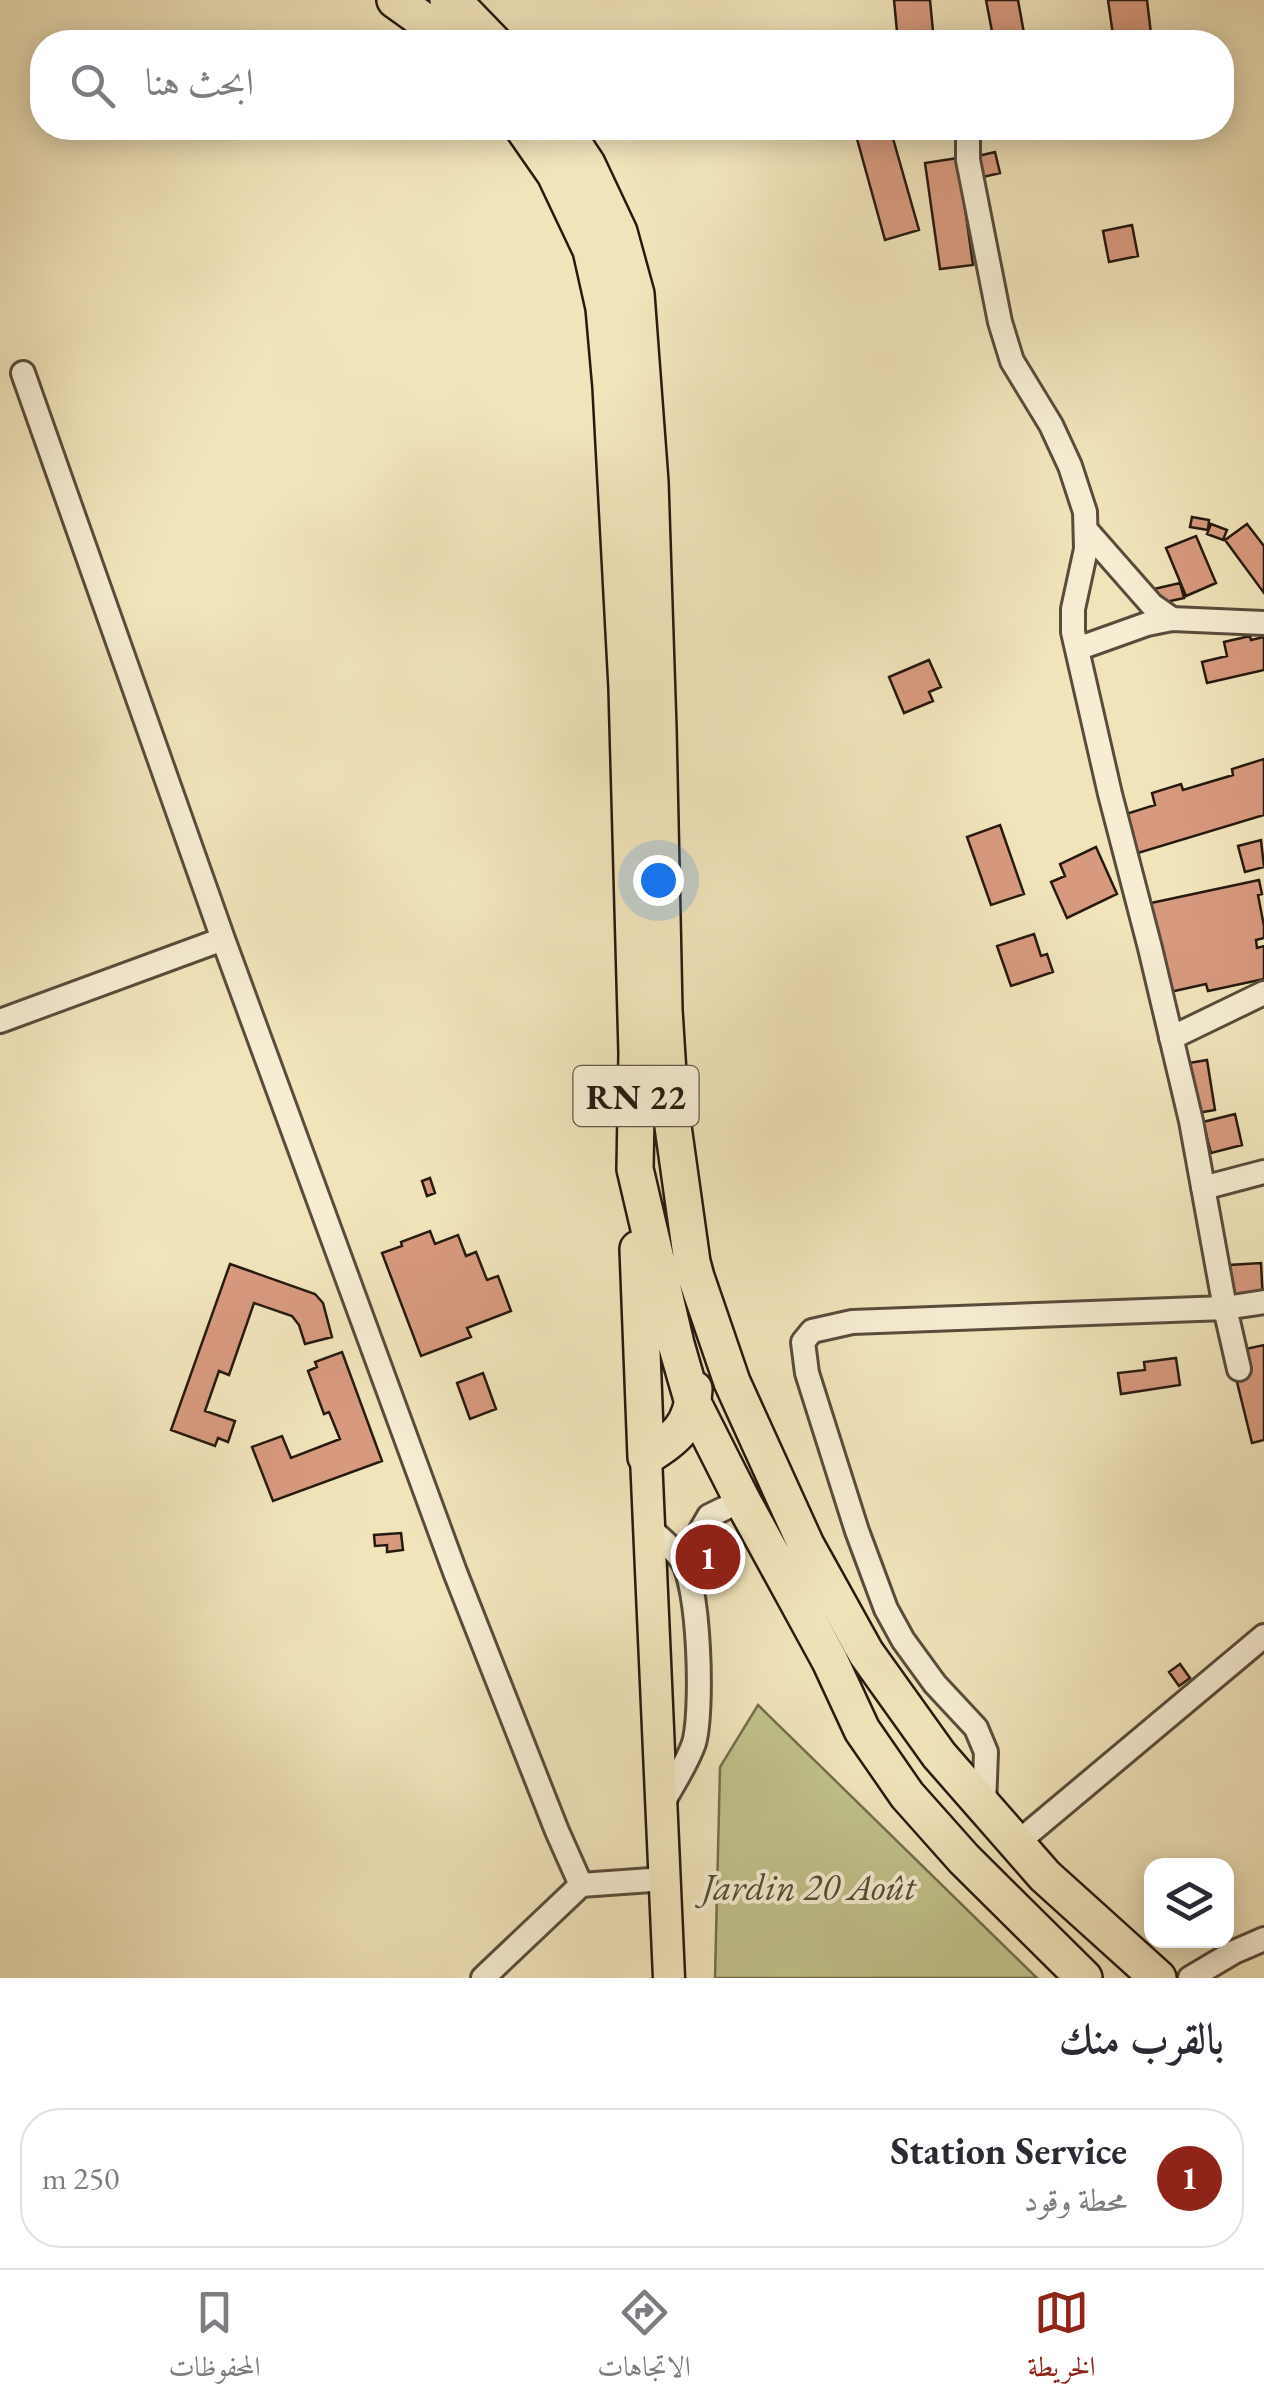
<!DOCTYPE html>
<html lang="ar">
<head>
<meta charset="utf-8">
<style>
  :root { --surface:#fff; --page:#f7f7f7; --text:#2b2b33; --muted:#7c7c81; --line:#e1e1e2; --accent:#8f2418 }
  body { margin:0; font-family:"EB Garamond",Amiri,serif; background:var(--page); color:var(--text); direction:rtl }
  .controls { position:absolute; right:30px; bottom:30px; display:grid; overflow:hidden; border-radius:20px; box-shadow:0 5px 25px #0003 }
  .controls button { width:90px; height:90px; display:grid; place-items:center; padding:0; border:0; border-bottom:2px solid var(--line); background:var(--surface); color:var(--text); font:50px sans-serif }
  .you { position:absolute; left:658px; top:880px; width:35px; height:35px; margin:-25px; border:8px solid #fff; border-radius:50%; background:#1a73e8; box-shadow:0 0 0 15px #1a73e833 }
  .badge { display:grid; place-items:center; width:65px; height:65px; border-radius:50%; background:var(--accent); color:#fff; font-size:32px; font-weight:700 }
  .pin { position:absolute; translate:-50% -50%; border:5px solid #fff; box-shadow:0 2px 10px #0006 }
  .list { margin:0; padding:0; list-style:none }
  h2 { display:flex; justify-content:space-between; align-items:center; height:130px; margin:0; padding:0 40px; font-size:42px }
  h2 small { font-size:32px; font-weight:400; color:var(--muted) }
  .list li { display:grid; grid-template-columns:65px 1fr auto; gap:30px; align-items:center; box-sizing:border-box; height:140px; margin:0 20px 20px; padding:0 20px; border:2px solid var(--line); border-radius:40px }
  .list b { display:block; font-size:38px; white-space:nowrap }
  .list p { margin:0; font-size:32px; white-space:nowrap; color:var(--muted) }
  .list em { font-size:32px; font-style:normal; color:var(--muted) }
  .icon { flex:none; width:55px; height:55px; fill:none; stroke:currentColor; stroke-width:2; stroke-linecap:round; stroke-linejoin:round }
  .map { position:relative; flex:none; width:1264px; height:1978px; overflow:hidden; direction:ltr }
  .search { position:absolute; background:var(--surface); box-shadow:0 5px 25px #0003; left:30px; right:30px; top:30px; height:110px; display:flex; align-items:center; gap:25px; box-sizing:border-box; padding:0 35px; border-radius:40px; color:var(--muted); font-size:38px }
  .sheet { height:290px; background:var(--surface) }
  nav { display:flex; justify-content:space-around; align-items:center; box-sizing:border-box; height:140px; border-top:2px solid var(--line); background:var(--surface); font-size:28px; color:var(--muted) }
  nav a { display:grid; justify-items:center; gap:5px }
  nav .on { color:var(--accent) }
  .map>svg:first-child { display:block }
  .green { fill:#c1c28b; stroke:#746e4e; stroke-width:2.5 }
  .building { fill:#d89a7f; stroke:#261a10; stroke-width:2.5 }
  .lines { fill:none; stroke-linecap:round; stroke-linejoin:round }
  .minor-casing { stroke:#594c3b; stroke-width:28 }
  .major-casing { stroke:#261a10; stroke-width:35 }
  .highway-casing { stroke:#261a10; stroke-width:40 }
  .minor { stroke:#f6edd3; stroke-width:22 }
  .major { stroke:#f1e4bb; stroke-width:30 }
  .highway { stroke:#f1e4bb; stroke-width:35 }
  .labels { text-anchor:middle; dominant-baseline:central; stroke-width:8; stroke-linejoin:round; paint-order:stroke }
  .shield { fill:#f6edd3; stroke:#64594a; stroke-width:2.5 }
  .shield-label { font-size:35px; font-weight:bold; fill:#261a10 }
  .park-label { font-size:38px; font-style:italic; fill:#544c35; stroke:#f6edd3 }
</style>
</head>
<body>
<div class="map">
<svg width="1264" height="1978" viewBox="0 0 1264 1978">
  <rect width="100%" height="100%" fill="#f1e4bb"/>
  <filter id="stains"><feTurbulence type="fractalNoise" baseFrequency=".002" numOctaves="4"/><feColorMatrix values="0 0 0 0 .2 0 0 0 0 .09 0 0 0 0 .02 0 0 0 .5 -.17"/></filter>
  <radialGradient id="worn" r=".72"><stop offset=".6" stop-color="#630" stop-opacity="0"/><stop offset="1" stop-color="#630" stop-opacity=".3"/></radialGradient>
  <!-- green -->
  <path class="green" d="M758,1705l279,273h-322l5,-211z"/>
  <!-- building -->
  <path class="building" d="M894,0h36l4,42h-36z
    M986,0h32l7,39 -31,3z
    M1108,0h39l5,42h-38z
    M854,128h36l29,102 -34,10z
    M995,152l5,21 -17,4 -5,-21z
    M958,158l15,107 -33,4 -15,-106z
    M1132,225l6,31 -29,6 -6,-31z
    M1192,517l17,3 -1,10 -18,-3z
    M1211,524l16,6 -4,10 -16,-6z
    M1247,524l17,22v47l-39,-53z
    M1196,536l20,47 -30,13 -20,-48z
    M1180,583l4,15 -27,6 -3,-15z
    M1250,636l1,4 13,-3v33l-57,13 -5,-21 25,-6 -3,-14z
    M929,660l12,27 -12,5 4,9 -29,12 -15,-36z
    M1264,759v56l-126,38 -12,-39 29,-9 -3,-12 29,-9 2,6 50,-15 -1,-6z
    M1000,825l24,69 -33,11 -24,-68z
    M1261,840l3,27 -19,5 -7,-26z
    M1096,847l21,47 -50,24 -16,-36 14,-6 -5,-12z
    M1259,880l3,14 -4,1 6,31v12l-8,2 1,8 7,-2v33l-56,12 -2,-7 -36,8 -19,-89z
    M1034,934l7,22 6,-2 6,18 -42,14 -14,-40z
    M1207,1060l8,50 -18,3 -8,-50z
    M1235,1114l7,31 -31,8 -8,-31z
    M430,1178l5,15 -8,3 -5,-15z
    M430,1231l5,13 23,-9 8,21 10,-4 11,28 11,-4 13,35 -44,17 4,9 -50,19 -39,-103 20,-7 -1,-4z
    M1261,1263l2,38 -33,1 -1,-37z
    M230,1264l85,30 8,9 9,34 -27,7 -6,-19 -7,-9 -38,-13 -25,72 -10,-4 -14,40 30,10 -7,21 -10,-4 -3,8 -44,-16z
    M1264,1345v95l-12,3 -17,-69 6,-24z
    M342,1352l40,109 -109,40 -21,-54 30,-11 9,22 49,-19 -11,-27 -5,2 -16,-43 9,-4 -2,-5z
    M1176,1358l4,27 -59,9 -3,-21 27,-3 -1,-8z
    M483,1373l13,36 -26,10 -13,-36z
    M401,1533l2,17 -16,2v-7l-12,1 -1,-11z
    M1180,1664l10,14 -11,8 -10,-14z"/>
  <g class="lines">
    <!-- minor casing -->
    <g class="minor-casing">
      <path id="minor" d="M971,128l-3,7v25l32,162 12,39 39,64 19,41 15,46 1,37 -13,60v23l37,162 40,154 41,173 34,187 14,61
        M23,373l200,566 232,633 102,259 24,54
        M1087,531l65,74 20,14
        M1077,649l70,-25 25,-5 92,4
        M0,1021l223,-82
        M1171,1038l93,-45
        M1203,1188l61,-16
        M648,1526c10,11 24,21 33,33 19,25 22,153 13,184 -7,21 -22,42 -32,62
        M683,1561l26,-45 33,-16
        M984,1806l2,-54 -10,-24 -41,-44 -32,-44 -17,-31 -29,-78 -50,-158 -4,-31 9,-11 40,-9 373,-14 39,-6
        M1017,1843l247,-207
        M483,1978l98,-93 84,-6
        M1190,1978l44,-26 30,-13"/>
    </g>
    <!-- major casing -->
    <g class="major-casing">
      <path id="major" d="M646,1457l23,521"/>
    </g>
    <!-- highway casing -->
    <g class="highway-casing">
      <path id="highway" d="M395,0l35,25 18,17
        M448,0l17,13 28,29
        M523,128l32,46 36,76 13,58 7,79 16,301 10,365 -2,116 41,175 17,59 49,97 88,161 32,69 45,65 57,64 120,119
        M563,128l24,36 32,68 17,62 14,188 8,247 6,281 6,95 22,157 4,15 36,105 74,163 60,108 73,102 106,121 113,102
        M638,1249l8,208
        M646,1457c30,-19 46,-31 48,-68"/>
    </g>
    <!-- minor -->
    <use href="#minor" class="minor"/>
    <!-- major -->
    <use href="#major" class="major"/>
    <!-- highway -->
    <use href="#highway" class="highway"/>
  </g>
  <g class="labels">
    <!-- shield labels -->
    <rect class="shield" x="573.5" y="1066" width="125" height="60" rx="8"/>
    <g class="shield-label">
      <text x="636" y="1096">RN 22</text>
    </g>
    <!-- park labels -->
    <g class="park-label">
      <text x="809" y="1886">Jardin 20 Août</text>
    </g>
  </g>
  <rect width="100%" height="100%" filter="url(#stains)"/>
  <rect width="100%" height="100%" fill="url(#worn)"/>
</svg>
<div class="controls">
<button><svg class="icon" aria-label="layers" viewBox="0 0 24 24"><path d="M12 4l9 5-9 5-9-5zM3 14l9 5 9-5"/></svg></button>
</div>
<div class="you"></div>
<div class="pin badge" style="left:708px;top:1557px">1</div>
<div class="search"><svg class="icon" aria-label="search" viewBox="0 0 24 24"><circle cx="10" cy="10" r="6"/><path d="M15 15l6 6"/></svg>ابحث هنا</div>
</div>
<section class="sheet">
<h2>بالقرب منك<small></small></h2>
<ul class="list">
<li><span class="badge">1</span><div><b>Station Service</b><p>محطة وقود</p></div><em>250 m</em></li>
</ul>
</section>
<nav>
<a class="on"><svg class="icon" aria-label="map" viewBox="0 0 24 24"><path d="M3 6l6-2 6 2 6-2v14l-6 2-6-2-6 2zM9 4v14M15 6v14"/></svg>الخريطة</a>
<a><svg class="icon" aria-label="directions" viewBox="0 0 24 24"><path d="M12 3l9 9-9 9-9-9zM9 14v-3h6M13 9l2 2-2 2"/></svg>الاتجاهات</a>
<a><svg class="icon" aria-label="saved" viewBox="0 0 24 24"><path d="M7 4h10v16l-5-4-5 4z"/></svg>المحفوظات</a>
</nav>
</body>
</html>
